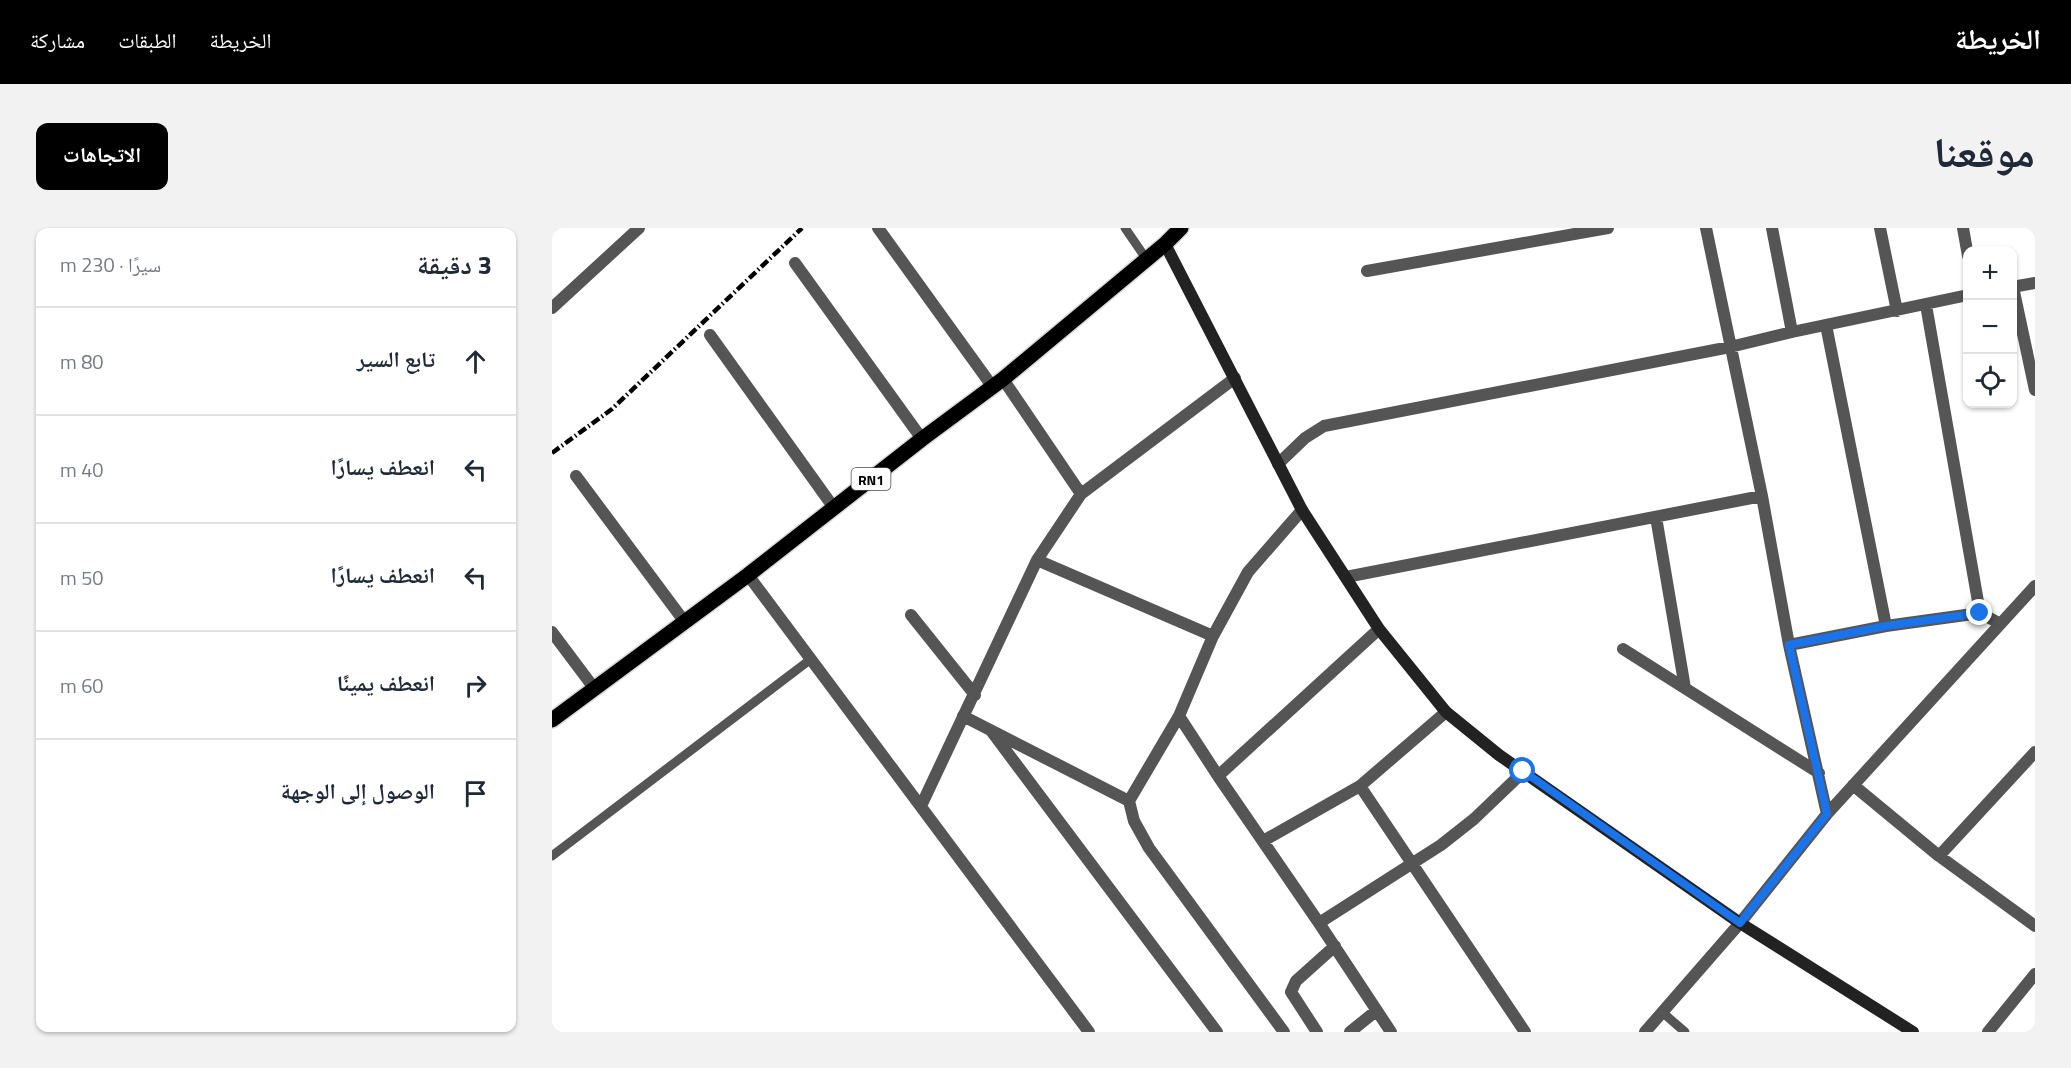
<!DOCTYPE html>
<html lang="ar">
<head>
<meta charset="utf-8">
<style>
  :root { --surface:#fff; --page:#f2f2f3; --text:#1f2937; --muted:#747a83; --line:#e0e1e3; --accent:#000 }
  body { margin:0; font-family:"Titillium Web","Noto Naskh Arabic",sans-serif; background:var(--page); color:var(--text); direction:rtl }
  .controls { position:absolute; right:18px; top:18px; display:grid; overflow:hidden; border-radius:12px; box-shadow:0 2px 4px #0004 }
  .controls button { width:54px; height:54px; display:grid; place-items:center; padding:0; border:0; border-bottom:2px solid var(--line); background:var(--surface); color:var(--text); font:30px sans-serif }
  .stop { position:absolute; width:18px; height:18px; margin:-14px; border:4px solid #1a73e8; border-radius:50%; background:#fff }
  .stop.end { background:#1a73e8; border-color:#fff; box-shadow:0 2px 6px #0008 }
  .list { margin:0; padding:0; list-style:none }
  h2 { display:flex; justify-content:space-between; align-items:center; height:78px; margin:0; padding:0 24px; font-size:26px }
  h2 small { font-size:20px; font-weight:400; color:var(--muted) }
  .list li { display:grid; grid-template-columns:39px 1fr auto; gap:18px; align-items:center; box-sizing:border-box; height:108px; padding:0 24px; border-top:2px solid var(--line) }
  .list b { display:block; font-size:22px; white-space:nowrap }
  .list em { font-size:20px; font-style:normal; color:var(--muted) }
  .icon { flex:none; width:33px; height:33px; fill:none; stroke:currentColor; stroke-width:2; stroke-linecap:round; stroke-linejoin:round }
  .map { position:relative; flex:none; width:1483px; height:804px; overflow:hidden; direction:ltr; border-radius:12px }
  header { display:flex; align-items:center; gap:36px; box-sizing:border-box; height:84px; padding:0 30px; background:var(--accent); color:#fff }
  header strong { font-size:28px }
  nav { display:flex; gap:33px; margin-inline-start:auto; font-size:21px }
  .intro { display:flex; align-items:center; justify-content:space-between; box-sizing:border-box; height:144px; padding:0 36px }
  h1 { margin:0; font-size:42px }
  .button { padding:15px 27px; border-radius:12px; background:var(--accent); color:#fff; font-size:21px; font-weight:700 }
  main { display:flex; gap:36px; padding:0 36px }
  aside { flex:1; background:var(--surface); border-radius:12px; box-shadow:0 2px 4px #0004 }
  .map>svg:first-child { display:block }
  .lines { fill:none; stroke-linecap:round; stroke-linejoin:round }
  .primary-casing { stroke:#dbdbdb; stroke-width:18 }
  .lane { stroke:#555; stroke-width:9 }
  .street { stroke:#555; stroke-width:12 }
  .secondary { stroke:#222; stroke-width:12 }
  .primary { stroke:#000; stroke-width:15 }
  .rail { stroke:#000; stroke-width:4.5; stroke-dasharray:9 3 1.5 3; stroke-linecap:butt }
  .route { stroke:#1a73e8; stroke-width:8 }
  .labels { text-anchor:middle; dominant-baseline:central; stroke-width:4.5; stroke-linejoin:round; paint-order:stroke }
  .shield { fill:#fff; stroke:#4c4c4c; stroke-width:1.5 }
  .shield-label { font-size:14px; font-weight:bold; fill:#000 }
</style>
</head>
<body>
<header>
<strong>الخريطة</strong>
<nav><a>الخريطة</a><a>الطبقات</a><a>مشاركة</a></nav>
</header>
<div class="intro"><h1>موقعنا</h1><a class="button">الاتجاهات</a></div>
<main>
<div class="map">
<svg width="1483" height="804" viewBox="0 0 1483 804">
  <rect width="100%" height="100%" fill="#fff"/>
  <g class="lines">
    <!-- primary casing -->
    <g class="primary-casing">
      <path id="primary" d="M0,492l196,-145 174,-136 81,-60 162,-135 16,-16"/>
    </g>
    <!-- lane -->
    <path class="lane" d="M573,0l22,32
      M0,628l259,-197
      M1110,784l23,20"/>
    <!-- street -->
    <path class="street" d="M326,0l114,158
      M1154,0l56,268 27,149 38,169 208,-228
      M1220,0l20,104
      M1328,0l17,83
      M1411,0l5,28
      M243,35l127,176
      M815,43l241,-43
      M1460,59l23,-4
      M1461,59l22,103
      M1374,77l54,308
      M0,80l87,-80
      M158,107l124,173
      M451,151l78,115
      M726,236l27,-26 19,-12 406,-79 62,-15 176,-37
      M24,248l108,145
      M1104,289l29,171
      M485,332l176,76 35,-64 54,-62
      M196,347l341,457
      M794,349l416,-81
      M359,387l64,80
      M1334,398l94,-13 19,10
      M0,404l42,56
      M1237,417l97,-19 -60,-301
      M1071,421l196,124
      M894,484l-86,74 165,246
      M411,488l166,85 50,-85 34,-80
      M627,488l39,60 101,147 72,109
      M440,504l225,300
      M666,548l161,-147
      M1301,557l86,71 96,70
      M577,573l5,20 15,27 135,184
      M369,578l116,-246 44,-66 154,-116
      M711,613l97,-55
      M1387,628l96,-104
      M767,695l122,-78 33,-26 49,-47
      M765,804l-26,-40 5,-11 39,-35
      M798,804l26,-21
      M1093,804l95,-109 87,-109
      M1436,804l47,-58"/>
    <!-- secondary -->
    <path class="secondary" d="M613,16l137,266 77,119 67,83 53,43 241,168 173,109"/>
    <!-- primary -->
    <use href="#primary" class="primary"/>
    <!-- rail -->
    <path class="rail" d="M0,225l60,-44 190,-181"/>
  </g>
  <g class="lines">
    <!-- route -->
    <path class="route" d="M971,543l217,152 87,-109 -38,-169 97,-19 94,-13"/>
  </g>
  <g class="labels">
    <!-- shield labels -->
    <rect class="shield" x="299.5" y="240" width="39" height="22" rx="4.5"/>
    <g class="shield-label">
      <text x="319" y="251">RN1</text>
    </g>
  </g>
</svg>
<div class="controls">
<button>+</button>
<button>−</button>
<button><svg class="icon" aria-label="locate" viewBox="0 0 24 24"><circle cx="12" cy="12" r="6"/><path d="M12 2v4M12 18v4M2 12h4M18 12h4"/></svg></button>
</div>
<div class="stop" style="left:971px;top:543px"></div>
<div class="stop end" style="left:1428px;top:385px"></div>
</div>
<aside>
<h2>3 دقيقة<small>سيرًا · 230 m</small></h2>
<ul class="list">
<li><svg class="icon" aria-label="ahead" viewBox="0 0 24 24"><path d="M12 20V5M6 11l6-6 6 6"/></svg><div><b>تابع السير</b></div><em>80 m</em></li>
<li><svg class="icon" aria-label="left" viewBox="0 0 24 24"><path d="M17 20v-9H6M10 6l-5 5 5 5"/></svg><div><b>انعطف يسارًا</b></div><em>40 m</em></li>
<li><svg class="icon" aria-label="left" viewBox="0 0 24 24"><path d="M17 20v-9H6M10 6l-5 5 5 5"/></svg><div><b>انعطف يسارًا</b></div><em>50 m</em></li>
<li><svg class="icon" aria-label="right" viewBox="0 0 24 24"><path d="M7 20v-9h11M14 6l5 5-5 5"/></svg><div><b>انعطف يمينًا</b></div><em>60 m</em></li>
<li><svg class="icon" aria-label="arrive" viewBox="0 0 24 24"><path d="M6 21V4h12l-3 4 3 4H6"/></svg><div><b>الوصول إلى الوجهة</b></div></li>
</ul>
</aside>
</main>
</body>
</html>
